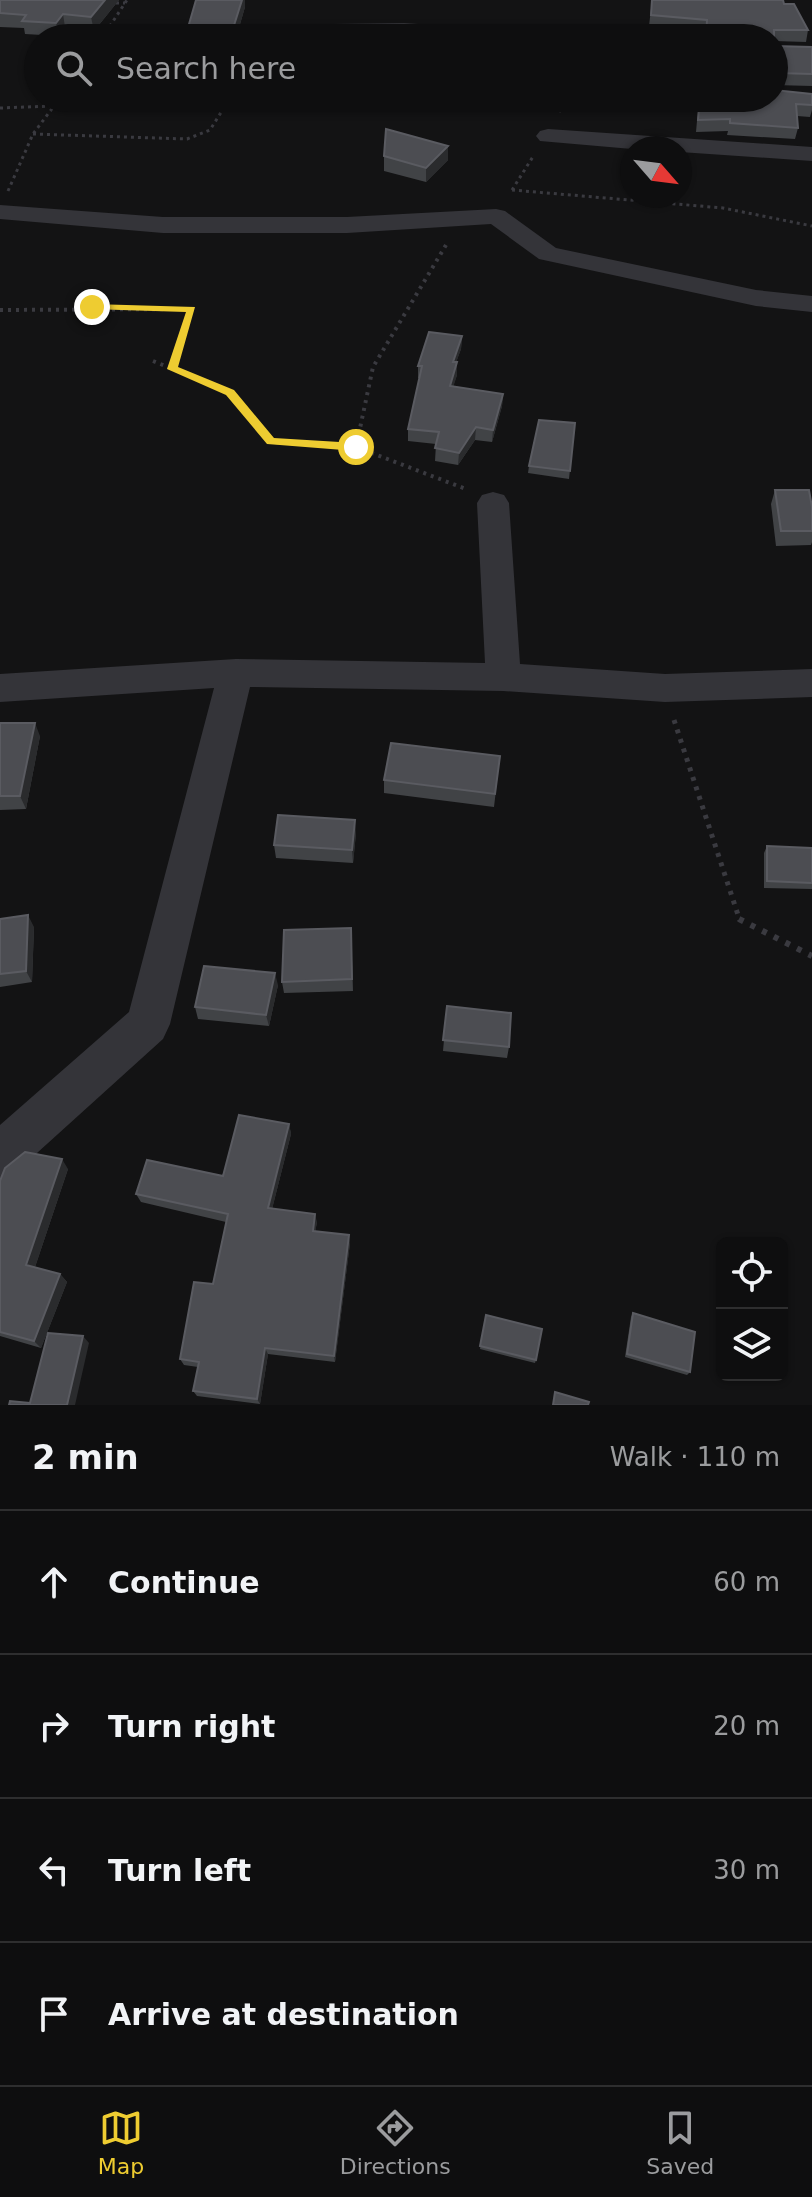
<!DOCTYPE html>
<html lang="en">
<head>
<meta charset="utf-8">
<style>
  :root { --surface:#0e0e0f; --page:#1c1c1d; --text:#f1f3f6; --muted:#9b9c9e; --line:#2e2e2f; --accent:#eecc31 }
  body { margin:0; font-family:"DejaVu Sans",sans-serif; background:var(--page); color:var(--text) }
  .controls { position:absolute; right:24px; bottom:24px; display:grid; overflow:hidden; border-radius:12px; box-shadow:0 2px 6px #0004 }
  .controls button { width:72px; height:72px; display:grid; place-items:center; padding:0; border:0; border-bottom:2px solid var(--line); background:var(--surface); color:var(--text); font:40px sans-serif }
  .compass { position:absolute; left:620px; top:136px; width:72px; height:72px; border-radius:50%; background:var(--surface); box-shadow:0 2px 6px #0004; rotate:118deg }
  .stop { position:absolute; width:24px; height:24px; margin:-18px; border:6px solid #eecc31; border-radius:50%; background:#fff }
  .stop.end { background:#eecc31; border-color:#fff; box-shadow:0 2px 8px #0008 }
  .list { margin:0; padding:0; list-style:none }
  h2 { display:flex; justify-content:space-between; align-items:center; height:104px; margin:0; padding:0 32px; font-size:34px }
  h2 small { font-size:26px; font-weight:400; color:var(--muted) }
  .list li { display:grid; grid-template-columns:52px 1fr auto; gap:24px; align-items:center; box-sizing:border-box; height:144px; padding:0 32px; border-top:2px solid var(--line) }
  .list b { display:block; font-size:30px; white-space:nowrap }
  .list em { font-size:26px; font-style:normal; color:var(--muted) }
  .icon { flex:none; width:44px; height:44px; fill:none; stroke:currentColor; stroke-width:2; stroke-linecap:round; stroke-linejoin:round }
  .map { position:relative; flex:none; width:812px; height:1405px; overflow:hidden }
  .search { position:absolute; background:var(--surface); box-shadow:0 2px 6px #0004; left:24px; right:24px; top:24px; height:88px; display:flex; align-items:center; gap:20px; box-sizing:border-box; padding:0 28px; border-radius:44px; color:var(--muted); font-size:30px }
  .sheet { height:680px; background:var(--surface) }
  nav { display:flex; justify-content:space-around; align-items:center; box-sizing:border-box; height:112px; border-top:2px solid var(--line); background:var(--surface); font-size:22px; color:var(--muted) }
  nav a { display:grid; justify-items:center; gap:4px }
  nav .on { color:var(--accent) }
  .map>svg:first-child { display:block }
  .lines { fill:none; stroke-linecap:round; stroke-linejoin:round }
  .path-far3 { stroke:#3a3a40; stroke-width:3; stroke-dasharray:3 4; stroke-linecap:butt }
  .path-far2 { stroke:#3a3a40; stroke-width:4; stroke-dasharray:3 5; stroke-linecap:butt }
  .path-far1 { stroke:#3a3a40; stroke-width:5; stroke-dasharray:4 6; stroke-linecap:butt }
  .path { stroke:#3a3a40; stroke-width:6; stroke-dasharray:5 8; stroke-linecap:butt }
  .minor { fill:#343439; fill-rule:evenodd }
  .wall { fill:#414346 }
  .shaded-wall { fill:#2a2b2d }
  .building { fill:#4c4d52; stroke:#5a5b61; stroke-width:2 }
  .route { fill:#eecc31 }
</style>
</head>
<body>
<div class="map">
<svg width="812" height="1405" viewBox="0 0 812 1405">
  <rect width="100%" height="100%" fill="#131314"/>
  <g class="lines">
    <!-- path-far3 -->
    <path class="path-far3" d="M109,3h16
      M102,38l25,-38
      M0,108l53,-2
      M559,112l7,-14
      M33,134l154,5 23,-9 20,-32
      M512,190l211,18 89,18
      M512,190l22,-35
      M8,191l25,-57 27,-36"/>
    <!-- path-far2 -->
    <path class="path-far2" d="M446,245l-73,122 -17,80 110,42
      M0,310l192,-1 -20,60
      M153,361l77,31 41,50 85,5"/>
    <!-- path-far1 -->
    <path class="path-far1" d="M674,720l66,201"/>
    <!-- path -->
    <path class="path" d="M739,919l73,37"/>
    <!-- minor -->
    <path class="minor" d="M404,23l126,9 10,6 -136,-3 -144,2 -10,-6 10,-6z
      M548,129l264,18v14l-132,-9v-4l-48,1 -92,-8 -4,-5 4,-5z
      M0,205l163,12h184l149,-8 9,2 51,37 200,42 56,6v16l-56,-6 -217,-47 -48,-35 -144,9h-184l-163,-14z
      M493,492l11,3 5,8 11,161 145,10 147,-5v28l-147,5 -162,-11 -253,-4 -80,337 -7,15 -147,133 -16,7v-54l129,-113 85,-324 -214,14v-28l236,-15 249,4 -8,-160 5,-8z"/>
  </g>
  <!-- wall -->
  <path class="wall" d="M0,0h119l-25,31 -29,-4 -6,9 -34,-2 -1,-6 -24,-1z
    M196,0h49v7l-9,31h-48l-1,-7z
    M652,0l132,4 24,26 -2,12 -32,-1v5l38,1v39l-38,-1v-47h-69v-7l-56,-5z
    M812,94v16l-2,7 -13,-1 1,12 -3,11 -68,-4 1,-4 -32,1 3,-34h75z
    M448,146v14l-22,22 -42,-11v-15z
    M462,336l-1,13 -5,13 1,13 -4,11 50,8 -1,12 -10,36 -17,-2 -17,25 -23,-4 1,-17 -28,-3v-12l12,-51h-2v-12z
    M575,423l-6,56 -41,-6 1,-7z
    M775,490l37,17v35l-1,3 -35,1 -5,-42z
    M0,723l40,13 -14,73 -26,1z
    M500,756l-6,51 -110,-14v-13z
    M356,833l-3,30 -77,-5 -2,-13z
    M767,846l45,2v41l-48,-1v-35z
    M0,919l34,8 -2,55 -32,5z
    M351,928l2,63 -69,2 -2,-11z
    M278,985l-9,41 -71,-7 -3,-12z
    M447,1006l62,41 -2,11 -64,-7z
    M289,1124l2,10 -19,75 45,13 -2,10 35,11 -15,119 -67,-8 -8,50 -63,-8 -4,-5 5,-24 -14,-2 -4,-6 33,-75 13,-62 -85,-20 -5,-8 87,-18z
    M68,1169l-33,98 25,7 7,8 -26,66 -41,-12v-155z
    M633,1313l57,59 -3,3 -62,-18 6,-40z
    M486,1315l50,45 -1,3 -55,-14z"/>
  <!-- shaded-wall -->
  <path class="shaded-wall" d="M105,0h14l-25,31 -3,-14z
    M242,0h3v7l-9,31h-6z
    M63,14l2,13 -6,9 -3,-13z
    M448,146v14l-22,22v-14z
    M462,336l-1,13 -9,25 1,-12z
    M457,362v13l-7,23v-12z
    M503,394l-1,12 -10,36 1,-12z
    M476,427l-1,13 -17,25 1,-12z
    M35,723l5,13 -14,73 -6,-13z
    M355,820l1,13 -3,30 -1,-13z
    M28,915l6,12 -2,55 -6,-11z
    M275,973l3,12 -9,41 -3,-11z
    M289,1124l2,10 -21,83 -2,-9z
    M62,1159l6,10 -35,104 -7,-8z
    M315,1214l2,8 -3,17 -1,-8z
    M349,1235l1,8 -15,119 -1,-6z
    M60,1274l7,8 -26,66 -7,-7z
    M83,1336l6,7 -14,62h-8z
    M265,1348l3,6 -8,50 -3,-5z"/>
  <!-- building -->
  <path class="building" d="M0,0h105l-14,17 -28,-3 -7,9 -34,-2 4,-6 -26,-2z
    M196,0h46l-12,38h-31v-6l-12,-1z
    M652,0h131l1,4h10l14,26h-34v16l38,1v27l-35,-1 -3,10v-45h-68l1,-18 -56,-5z
    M774,90l38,4v11l-16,-1 2,24 -68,-5v-4l-32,1 2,-22h74z
    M386,129l62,17 -22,22 -42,-12z
    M429,332l33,4 -9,26h4l-7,24 53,8 -10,36 -17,-3 -17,26 -24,-5 4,-16 -31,-3 14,-63h-4z
    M539,420l36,3 -5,48 -41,-5z
    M775,490h34l3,17v24h-31z
    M0,723h35l-15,73h-20z
    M391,743l109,13 -5,38 -111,-14z
    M278,815l77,5 -3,30 -78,-5z
    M767,846l45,2v35l-45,-2z
    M28,915l-2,56 -26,3v-55z
    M351,928l1,51 -70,3 2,-52z
    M204,966l71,7 -9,42 -71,-8z
    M447,1006l64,7 -2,34 -66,-7z
    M239,1115l50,9 -21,84 47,6 -2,17 36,4 -15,121 -69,-8 -8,51 -64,-8 6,-29 -19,-3 14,-77 19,2 15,-70 -92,-20 11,-34 76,16z
    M25,1152l37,7 -36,106 34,9 -26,67 -34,-9v-151l5,-13z
    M633,1313l62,19 -5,40 -63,-18z
    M486,1315l56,14 -6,31 -56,-14z
    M48,1333l35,3 -16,69h-58l1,-4 20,2z
    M555,1392l34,10 -1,3h-35z"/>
  <!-- route -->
  <path class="route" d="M92,304l103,3 -17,60 56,23 40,48 82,5 5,4 -5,4 -89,-7 -41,-49 -59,-26 19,-57 -97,-3z"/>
</svg>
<div class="controls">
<button><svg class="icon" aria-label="locate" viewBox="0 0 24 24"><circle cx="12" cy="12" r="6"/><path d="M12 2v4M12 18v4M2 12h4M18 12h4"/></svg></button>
<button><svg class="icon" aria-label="layers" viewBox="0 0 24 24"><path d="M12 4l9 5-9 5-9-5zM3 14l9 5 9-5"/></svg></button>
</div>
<svg class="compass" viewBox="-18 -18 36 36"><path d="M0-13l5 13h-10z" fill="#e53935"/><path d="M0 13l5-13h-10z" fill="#9b9c9e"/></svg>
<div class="stop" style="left:356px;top:447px"></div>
<div class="stop end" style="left:92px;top:307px"></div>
<div class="search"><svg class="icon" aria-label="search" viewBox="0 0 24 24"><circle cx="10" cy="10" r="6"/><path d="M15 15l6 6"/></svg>Search here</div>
</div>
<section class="sheet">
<h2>2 min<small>Walk · 110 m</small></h2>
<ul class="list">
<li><svg class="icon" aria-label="ahead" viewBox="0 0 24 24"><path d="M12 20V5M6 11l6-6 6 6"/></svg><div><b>Continue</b></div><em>60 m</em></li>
<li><svg class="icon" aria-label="right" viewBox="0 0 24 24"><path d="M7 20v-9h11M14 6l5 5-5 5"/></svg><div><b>Turn right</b></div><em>20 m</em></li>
<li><svg class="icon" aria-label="left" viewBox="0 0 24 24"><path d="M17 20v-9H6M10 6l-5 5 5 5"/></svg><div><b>Turn left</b></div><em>30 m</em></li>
<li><svg class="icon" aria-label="arrive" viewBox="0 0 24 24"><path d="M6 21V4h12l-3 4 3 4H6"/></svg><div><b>Arrive at destination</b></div></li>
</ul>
</section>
<nav>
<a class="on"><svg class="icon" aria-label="map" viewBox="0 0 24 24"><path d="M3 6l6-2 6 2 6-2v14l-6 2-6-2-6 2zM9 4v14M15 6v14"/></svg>Map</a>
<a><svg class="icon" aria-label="directions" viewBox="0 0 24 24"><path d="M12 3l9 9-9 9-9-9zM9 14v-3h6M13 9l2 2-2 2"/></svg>Directions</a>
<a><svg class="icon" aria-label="saved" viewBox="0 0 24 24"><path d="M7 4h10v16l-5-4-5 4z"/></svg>Saved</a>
</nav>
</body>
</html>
